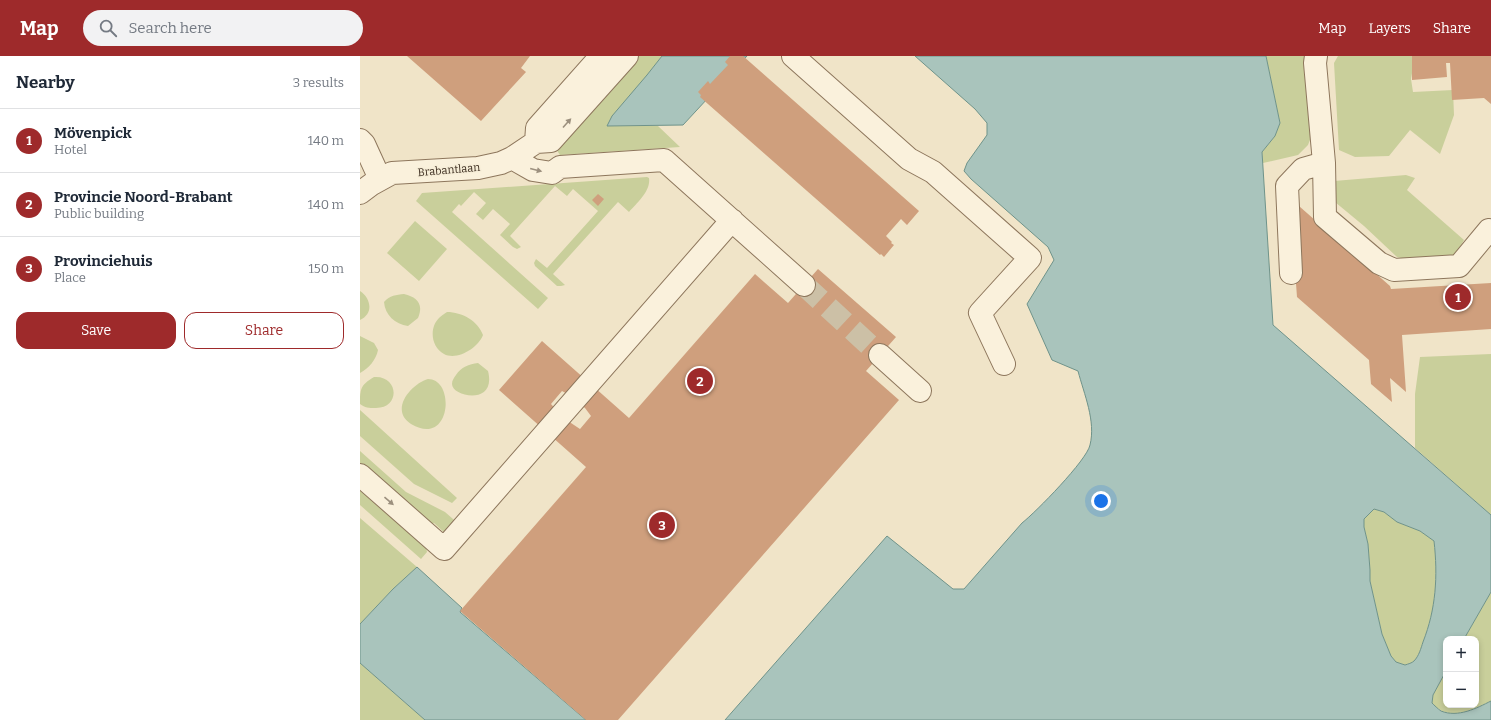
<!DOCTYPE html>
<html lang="en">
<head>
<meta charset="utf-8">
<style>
  :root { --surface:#fff; --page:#f2f2f3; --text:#1f2937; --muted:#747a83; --line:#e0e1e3; --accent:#9e2a2b }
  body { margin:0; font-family:Bitter,serif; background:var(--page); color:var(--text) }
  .controls { position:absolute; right:12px; bottom:12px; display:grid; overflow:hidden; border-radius:8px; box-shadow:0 2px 6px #0003 }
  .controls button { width:36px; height:36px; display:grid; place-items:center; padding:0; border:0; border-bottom:1px solid var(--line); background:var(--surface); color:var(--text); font:20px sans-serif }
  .you { position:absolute; left:741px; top:445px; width:14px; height:14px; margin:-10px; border:3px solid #fff; border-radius:50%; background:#1a73e8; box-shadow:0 0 0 6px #1a73e833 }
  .badge { display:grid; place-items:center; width:26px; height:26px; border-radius:50%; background:var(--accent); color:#fff; font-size:13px; font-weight:700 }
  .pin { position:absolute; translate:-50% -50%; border:2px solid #fff; box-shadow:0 1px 4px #0006 }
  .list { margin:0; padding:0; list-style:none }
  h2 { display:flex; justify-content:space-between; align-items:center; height:52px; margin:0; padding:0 16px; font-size:17px }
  h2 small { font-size:13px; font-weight:400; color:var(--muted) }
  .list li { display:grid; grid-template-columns:26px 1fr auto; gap:12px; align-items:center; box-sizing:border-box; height:64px; padding:0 16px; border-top:1px solid var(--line) }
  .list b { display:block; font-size:15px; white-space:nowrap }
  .list p { margin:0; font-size:13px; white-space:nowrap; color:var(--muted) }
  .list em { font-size:13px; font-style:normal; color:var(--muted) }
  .actions { display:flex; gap:8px; padding:12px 16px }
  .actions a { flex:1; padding:9px 0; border:1px solid var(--accent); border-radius:12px; text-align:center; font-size:14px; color:var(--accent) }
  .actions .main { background:var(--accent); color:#fff }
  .icon { flex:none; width:22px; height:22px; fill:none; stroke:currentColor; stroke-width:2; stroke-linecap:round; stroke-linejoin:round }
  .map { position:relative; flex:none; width:1131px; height:664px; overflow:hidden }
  header { display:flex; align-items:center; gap:24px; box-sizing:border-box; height:56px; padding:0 20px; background:var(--accent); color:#fff }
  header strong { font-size:19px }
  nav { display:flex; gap:22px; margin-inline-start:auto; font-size:14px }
  .search { width:280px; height:36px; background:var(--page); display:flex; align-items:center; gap:10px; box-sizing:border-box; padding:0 14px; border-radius:22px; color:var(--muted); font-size:15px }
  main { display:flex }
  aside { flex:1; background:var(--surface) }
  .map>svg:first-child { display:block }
  .green { fill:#c9cf9b }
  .water { fill:#a9c4bc; stroke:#6f938a; fill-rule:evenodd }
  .building { fill:#cf9f7d; fill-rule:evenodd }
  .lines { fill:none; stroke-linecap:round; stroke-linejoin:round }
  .minor-tunnel { stroke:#ccc0a6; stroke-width:22; stroke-dasharray:22 11; stroke-linecap:butt }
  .minor-casing { stroke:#8d765c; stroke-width:24 }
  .minor { stroke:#faf1dc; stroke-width:22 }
  .oneway { fill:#9c907e }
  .labels { text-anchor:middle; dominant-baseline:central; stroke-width:3; stroke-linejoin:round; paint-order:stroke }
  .street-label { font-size:11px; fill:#3d2e20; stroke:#f7eed8 }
</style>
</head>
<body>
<header>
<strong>Map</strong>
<div class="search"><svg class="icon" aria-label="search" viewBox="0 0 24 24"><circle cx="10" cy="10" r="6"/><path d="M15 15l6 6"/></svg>Search here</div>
<nav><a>Map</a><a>Layers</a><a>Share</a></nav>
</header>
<main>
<aside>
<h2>Nearby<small>3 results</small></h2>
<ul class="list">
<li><span class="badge">1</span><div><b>Mövenpick</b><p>Hotel</p></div><em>140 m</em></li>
<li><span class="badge">2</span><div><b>Provincie Noord-Brabant</b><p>Public building</p></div><em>140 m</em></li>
<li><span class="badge">3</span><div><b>Provinciehuis</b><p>Place</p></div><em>150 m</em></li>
</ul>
<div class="actions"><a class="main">Save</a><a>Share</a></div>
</aside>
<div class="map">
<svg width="1131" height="664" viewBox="0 0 1131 664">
  <rect width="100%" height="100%" fill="#f0e4c8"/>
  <!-- green -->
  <path class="green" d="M273,0h29l-54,70h50l22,21 -120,8 -4,-6z
    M906,0h41l6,76 -5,13 -10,10 -35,8 -1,-11 13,-16 5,-13z
    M978,0h77l-4,23 2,13 40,-2 1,25 -14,39 -30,-24 -21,26 -34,1 -16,-7 -5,-87z
    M1046,119l9,3 -8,12 57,50 -7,12 -9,7 -21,5 -30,-7 -33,-31 -29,-24 -1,-21z
    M287,121l2,1c2,13 -12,25 -20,34l-11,-10 -65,72 12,11 -4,1h-4l-22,-20 -1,-3 2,-4 11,9 51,-57 -25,-22 -6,7 -12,-10 -45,50 11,11 -4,2 -4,-2 -13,-12 10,-11 -17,-15 -10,11 -7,-6 10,-11 -12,-11 -13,14 -2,-2 -7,8 96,86 -10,11 -122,-108 6,-8z
    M55,165l32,28 -28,32 -32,-28z
    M0,235c11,7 14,23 0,29z
    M44,238c13,3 20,10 14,24l-10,8c-13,-2 -23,-11 -24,-24 6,-7 12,-7 20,-8z
    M87,256c15,0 31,9 36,23 -5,13 -26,26 -39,19 -13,-7 -15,-26 -5,-36 2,-2 5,-4 8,-6z
    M0,280l14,7 4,7c-2,10 -9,18 -18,23z
    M1131,298v161l-76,-67v-54l5,-37z
    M118,307l10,8c9,35 -36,26 -36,13 0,-4 2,-6 4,-9 5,-8 13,-11 22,-12z
    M14,321c25,-2 27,32 1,31 -6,0 -10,0 -15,-4 0,-14 0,-19 14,-27z
    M68,323c28,0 23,69 -17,45 -22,-14 0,-40 17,-45z
    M0,354l10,9 87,79 -5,5 -38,-19 -54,-48z
    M0,395l46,41 39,20 16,14 -15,8 -12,-11 -3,2 -71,-62z
    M0,432l66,59 1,5 -6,7 -61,-54z
    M1014,453l10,3 13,10 23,9 14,10c4,35 2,68 -11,101 -2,6 -4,14 -9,19 -2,2 -6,3 -9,4l-9,-3 -5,-6 -9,-22 -12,-53v-11l-2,-26 -4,-17v-8z
    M0,462l57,49 -24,22 -33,35z
    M1131,536v109c-15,7 -33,17 -49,10 -4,-2 -7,-5 -10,-8l1,-8 13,-24v34h30v-66h-12z
    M0,607l65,57h-65z"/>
  <!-- water -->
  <path class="water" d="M302,0h85l-64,69 -76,1 5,-10 35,-41z
    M555,0h351l14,67 -5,13 -13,16 11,173 218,190v77l-27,47h-18v32l-13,24 -1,8c2,2 6,6 9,8 17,7 36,-3 50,-10v19h-766l162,-184 66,53h11l58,-66c14,-11 65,-63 68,-78 6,-24 -6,-51 -12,-74l-26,-11 -25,-56 27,-44 -6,-13 -77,-68 -7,-8 3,-8 20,-28v-12l-12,-14zM1014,453l10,3 13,10 23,9 14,10c4,35 2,68 -11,101 -2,6 -4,14 -9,19 -2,2 -6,3 -9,4l-9,-3 -5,-6 -9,-22 -12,-53v-11l-2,-26 -4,-17v-8z
    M57,511l45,41 -2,4 126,108h-161l-65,-57v-39l33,-35z"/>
  <!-- building -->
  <path class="building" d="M47,0h123l-9,12 5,4 -45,49z
    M370,0h13l176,155 -12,14 -6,-6 -15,17 6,6 -1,1 3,2 -10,12 -3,-3 -1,1 -180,-158 1,-2 -3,-3 10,-11 2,3 18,-19 -3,-3z
    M1052,0h79v48l-7,-6 -32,2 -2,-37h-4l1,14 -35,3z
    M238,138l6,5 -6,7 -6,-6z
    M931,143l99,87 1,3 100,-6v46l-89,6 4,57 -16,-14 2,24 -21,-18 -2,-24 -72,-63 -7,-97z
    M458,213l78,68 -30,34 33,29 -281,320h-32l-126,-109 126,-144 -87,-77 43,-49 87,77 126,-144 33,29zM202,335l9,5 14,12 6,8 -11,13 -9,-6 -13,-11 -7,-8z"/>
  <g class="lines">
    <!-- minor-tunnel -->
    <path class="minor-tunnel" d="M444,229l76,70"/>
    <!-- minor casing -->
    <g class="minor-casing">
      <path id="minor" d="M433,0l116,103 24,13 97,86 -50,55 24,51
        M956,0l-1,7 9,100 1,54 54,46 15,7 65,-4 30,-36
        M0,84l4,4 16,35
        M176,86l1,-14 64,-72
        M152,102l21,12 19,3 8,-6 104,-7 140,125
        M0,137l12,-9 20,-11 86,-5 23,-5 11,-5 24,-16 15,-1 76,-85
        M931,217l-4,-87 16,-17 21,-6
        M520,299l40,36
        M0,419l84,74 288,-329"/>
    </g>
    <!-- minor -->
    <use href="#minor" class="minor"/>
  </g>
  <!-- one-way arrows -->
  <defs><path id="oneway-solid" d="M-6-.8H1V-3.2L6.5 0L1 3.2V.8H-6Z"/></defs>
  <g class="oneway">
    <use href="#oneway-solid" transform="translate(207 67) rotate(-48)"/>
    <use href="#oneway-solid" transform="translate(176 114) rotate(14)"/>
    <use href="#oneway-solid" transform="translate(29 445) rotate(41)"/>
  </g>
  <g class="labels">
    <!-- street labels -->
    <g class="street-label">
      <text transform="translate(89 114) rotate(-5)">Brabantlaan</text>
    </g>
  </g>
</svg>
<div class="controls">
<button>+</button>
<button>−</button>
</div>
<div class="you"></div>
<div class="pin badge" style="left:1098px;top:241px">1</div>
<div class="pin badge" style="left:340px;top:325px">2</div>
<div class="pin badge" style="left:302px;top:469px">3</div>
</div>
</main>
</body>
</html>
